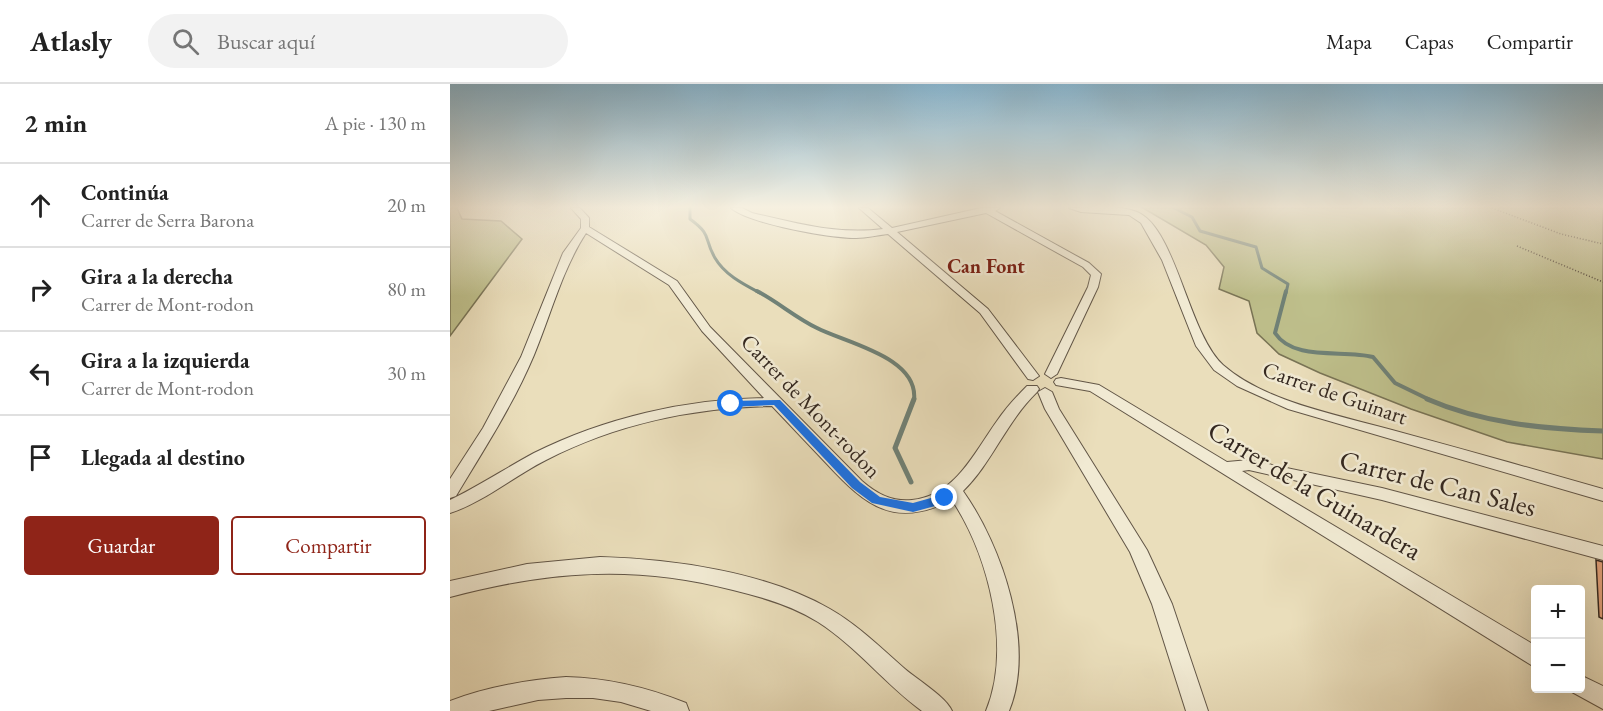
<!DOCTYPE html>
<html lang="es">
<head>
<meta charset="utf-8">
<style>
  :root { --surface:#fff; --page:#f2f2f2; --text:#222; --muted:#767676; --line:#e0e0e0; --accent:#8f2418 }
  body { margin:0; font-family:"EB Garamond",serif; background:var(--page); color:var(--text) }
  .controls { position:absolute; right:18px; bottom:18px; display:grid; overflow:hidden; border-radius:6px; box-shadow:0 6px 24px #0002 }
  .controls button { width:54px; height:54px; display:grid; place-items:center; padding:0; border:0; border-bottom:2px solid var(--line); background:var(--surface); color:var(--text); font:30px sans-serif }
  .stop { position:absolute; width:18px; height:18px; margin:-14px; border:4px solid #1a73e8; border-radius:50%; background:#fff }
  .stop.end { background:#1a73e8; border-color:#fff; box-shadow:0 2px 6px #0008 }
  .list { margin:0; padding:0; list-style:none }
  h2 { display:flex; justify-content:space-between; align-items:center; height:78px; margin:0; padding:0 24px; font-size:26px }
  h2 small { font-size:20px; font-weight:400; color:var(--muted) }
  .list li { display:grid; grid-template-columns:39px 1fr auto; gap:18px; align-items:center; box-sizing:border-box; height:84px; padding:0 24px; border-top:2px solid var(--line) }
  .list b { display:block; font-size:22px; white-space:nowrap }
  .list p { margin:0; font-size:20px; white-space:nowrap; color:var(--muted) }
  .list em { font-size:20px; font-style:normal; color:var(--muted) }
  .actions { display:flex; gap:12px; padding:18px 24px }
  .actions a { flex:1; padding:14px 0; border:2px solid var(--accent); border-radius:6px; text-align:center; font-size:21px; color:var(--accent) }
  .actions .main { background:var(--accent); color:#fff }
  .icon { flex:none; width:33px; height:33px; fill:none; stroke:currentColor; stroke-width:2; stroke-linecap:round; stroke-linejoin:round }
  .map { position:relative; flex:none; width:1153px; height:627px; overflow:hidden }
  header { display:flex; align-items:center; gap:36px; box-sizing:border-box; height:84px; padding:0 30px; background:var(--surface); border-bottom:2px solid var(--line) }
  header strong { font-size:28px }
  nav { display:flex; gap:33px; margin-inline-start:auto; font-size:21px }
  .search { width:420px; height:54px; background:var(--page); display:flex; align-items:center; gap:15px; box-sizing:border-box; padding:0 21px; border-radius:33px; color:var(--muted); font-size:22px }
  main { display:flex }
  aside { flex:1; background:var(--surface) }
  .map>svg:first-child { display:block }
  .green { fill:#bebf8b; stroke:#797456; stroke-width:1.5 }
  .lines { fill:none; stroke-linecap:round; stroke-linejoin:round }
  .stream-far2 { stroke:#708176; stroke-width:3 }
  .stream-far1 { stroke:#708176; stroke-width:4 }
  .stream { stroke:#708176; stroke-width:5 }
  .building { fill:#e3a37c; stroke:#342820; stroke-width:1.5 }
  .minor-casing { stroke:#625647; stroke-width:2 }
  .path { stroke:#342820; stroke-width:1.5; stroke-dasharray:1 2; stroke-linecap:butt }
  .minor { fill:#f1ead3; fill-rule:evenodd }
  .route { fill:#1a73e8 }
  .labels { text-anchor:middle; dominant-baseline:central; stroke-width:5; stroke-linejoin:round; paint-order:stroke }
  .far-neighbourhood-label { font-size:20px; font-weight:bold; fill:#7a1f14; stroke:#f1ead3 }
  .street-label { font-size:22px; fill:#342820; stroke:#f1ead3 }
  .near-street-label { font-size:27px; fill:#342820; stroke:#f1ead3 }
</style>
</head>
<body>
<header>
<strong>Atlasly</strong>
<div class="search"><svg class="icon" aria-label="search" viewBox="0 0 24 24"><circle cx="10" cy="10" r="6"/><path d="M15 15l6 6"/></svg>Buscar aquí</div>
<nav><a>Mapa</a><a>Capas</a><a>Compartir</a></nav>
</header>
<main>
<aside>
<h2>2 min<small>A pie · 130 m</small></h2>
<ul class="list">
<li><svg class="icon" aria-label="ahead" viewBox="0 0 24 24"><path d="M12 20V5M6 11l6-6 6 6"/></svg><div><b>Continúa</b><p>Carrer de Serra Barona</p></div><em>20 m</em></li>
<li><svg class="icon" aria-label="right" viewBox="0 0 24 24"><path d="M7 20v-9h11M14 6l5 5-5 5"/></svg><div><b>Gira a la derecha</b><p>Carrer de Mont-rodon</p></div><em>80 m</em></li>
<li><svg class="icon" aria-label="left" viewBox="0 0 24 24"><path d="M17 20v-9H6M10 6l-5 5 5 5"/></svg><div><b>Gira a la izquierda</b><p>Carrer de Mont-rodon</p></div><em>30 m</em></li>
<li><svg class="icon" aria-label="arrive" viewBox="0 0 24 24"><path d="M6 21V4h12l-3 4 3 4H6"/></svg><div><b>Llegada al destino</b></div></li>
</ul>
<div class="actions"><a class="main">Guardar</a><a>Compartir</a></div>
</aside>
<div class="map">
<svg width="1153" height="627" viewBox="0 0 1153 627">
  <rect width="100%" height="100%" fill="#eadebb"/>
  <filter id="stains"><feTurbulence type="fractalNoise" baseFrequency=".00333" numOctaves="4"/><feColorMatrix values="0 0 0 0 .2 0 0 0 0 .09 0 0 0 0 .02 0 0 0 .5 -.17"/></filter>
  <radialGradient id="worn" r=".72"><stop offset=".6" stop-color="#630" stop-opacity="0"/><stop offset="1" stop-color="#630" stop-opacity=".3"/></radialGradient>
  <!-- green -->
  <path class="green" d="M0,124h7l5,11 39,2 21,18 -72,97z
    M693,124h460v251l-96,-17 -96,-33 -91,-36 -41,-19 -22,-21 -8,-32 -30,-12 5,-22 -18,-22z"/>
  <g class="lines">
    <!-- stream-far2 -->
    <path class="stream-far2" d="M240,124v11c23,17 13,18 25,39 10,17 28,26 45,35
      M724,124l18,9 8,14 56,16 6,21 26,16 -2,9"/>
    <!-- stream-far1 -->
    <path class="stream-far1" d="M307,207c21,11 39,27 60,37 29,15 102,29 97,72
      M836,207l-11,42c19,29 69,16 98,24l22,26 35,17"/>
    <!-- stream -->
    <path class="stream" d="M977,315c55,24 116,30 176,32
      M461,398l-16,-34 19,-49"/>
  </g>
  <!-- building -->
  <path class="building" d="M1146,476l7,2v57l-4,-2z"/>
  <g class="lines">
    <!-- minor casing -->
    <g class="minor-casing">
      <path id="minor" d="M121,124h9l9,10v9l88,54 33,46 152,154c15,13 30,21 50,19 43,-4 62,-47 85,-79 9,-13 19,-24 30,-35h10l2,3 -2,3c-31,30 -45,71 -74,99 39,55 73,154 46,220h-23c26,-63 3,-155 -34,-211 -58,29 -86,6 -125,-36 -18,-19 -36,-38 -55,-58 -77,1 -156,18 -226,54 -32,16 -62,42 -96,53v-13c29,-14 56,-32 84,-47 70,-35 152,-54 230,-55l-62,-67 -33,-46 -83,-52c-24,37 -35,81 -52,122 -21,50 -51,96 -78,141l-6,2v-19l33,-51 38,-71 42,-104 18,-25v-9z
        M281,124h11l10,5c44,10 85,22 131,16l-24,-21h9l24,20 89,-20h19l-5,3 94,52 12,11 -3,13 -41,87 -6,4 -6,-4 43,-87 3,-12 -8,-8 -97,-54 -89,19 91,77 51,67 -6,4 -5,-1 -48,-66 -92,-79c-10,1 -22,4 -32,4 -26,0 -106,-14 -125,-30z
        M619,124c21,0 48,-4 68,4 39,16 51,121 86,153 42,37 116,50 169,65 70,19 141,39 211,59v12l-315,-92 -51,-23 -23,-16 -18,-24 -34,-86 -21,-37 -12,-8 -48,-3z
        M611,294l38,7 128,77 22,-2 133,28 221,58v14l-221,-60 -133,-30 -7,1 294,175v22l-446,-277 -34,-6 -2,-3 2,-3z
        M595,304l7,4 7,17 88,141 25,54 36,107h-22l-34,-107 -22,-52 -85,-143 -7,-17z
        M150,473c73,2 166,15 230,52 28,16 51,39 75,60 13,11 41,28 47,42h-30c-37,-27 -65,-64 -104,-89 -25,-16 -56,-25 -85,-32 -99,-26 -185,-19 -283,7v-16l77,-17z
        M1130,591l23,11v23l-31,-17 -1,-4h9z
        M116,593c43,1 80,10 120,26l3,8h-38l-30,-9 -28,-4h-27l-28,2 -49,11h-39v-10c37,-14 76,-21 116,-24z"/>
    </g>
    <!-- path -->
    <path class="path" d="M1042,124l69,26 42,10
      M1067,162l86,36"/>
    <!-- minor -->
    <use href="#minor" class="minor"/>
  </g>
  <!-- sky -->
  <linearGradient id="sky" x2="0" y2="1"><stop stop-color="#88b7d2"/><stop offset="0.58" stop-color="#f6f0e0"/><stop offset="1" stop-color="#f6f0e0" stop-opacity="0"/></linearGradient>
  <rect width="1153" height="212" fill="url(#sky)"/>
  <!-- route -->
  <path class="route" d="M330,316l80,82 20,15 33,6 32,-9 5,1v7l-37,10 -41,-9 -20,-15 -78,-83 -43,2 -5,-3 5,-3z"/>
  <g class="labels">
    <!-- far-neighbourhood labels -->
    <g class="far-neighbourhood-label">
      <text x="536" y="182">Can Font</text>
    </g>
    <!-- street labels -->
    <g class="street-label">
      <text transform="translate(885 309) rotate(19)">Carrer de Guinart</text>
      <text transform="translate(361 322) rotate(46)">Carrer de Mont-rodon</text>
    </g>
    <!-- near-street labels -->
    <g class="near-street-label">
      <text transform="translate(988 399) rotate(14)">Carrer de Can Sales</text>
      <text transform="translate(865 406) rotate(31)">Carrer de la Guinardera</text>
    </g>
  </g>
  <rect width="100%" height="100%" filter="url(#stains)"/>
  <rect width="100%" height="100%" fill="url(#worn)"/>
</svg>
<div class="controls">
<button>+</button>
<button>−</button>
</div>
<div class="stop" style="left:281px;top:320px"></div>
<div class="stop end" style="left:495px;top:414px"></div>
</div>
</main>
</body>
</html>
